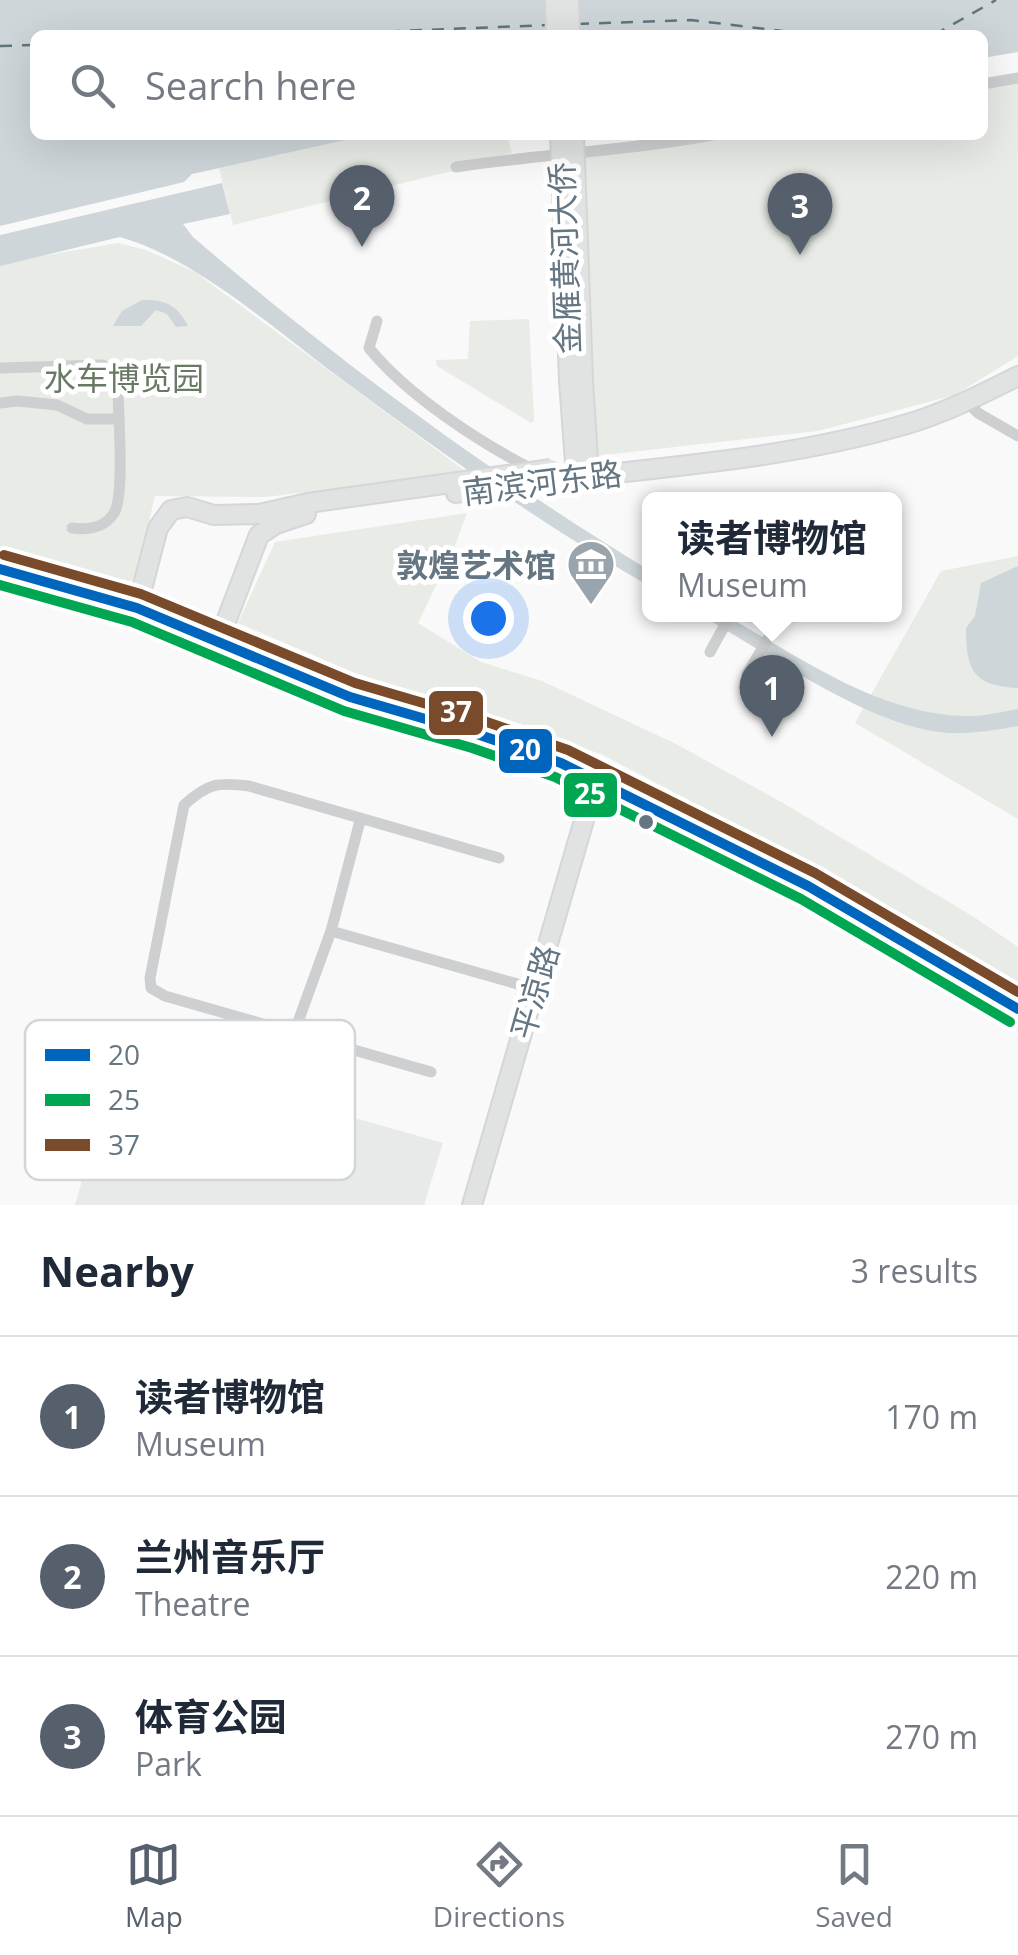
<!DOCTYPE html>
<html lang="en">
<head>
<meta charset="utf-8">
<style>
  :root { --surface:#fff; --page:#f2f2f3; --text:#1f2937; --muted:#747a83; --line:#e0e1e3; --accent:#56606c }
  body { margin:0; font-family:"Open Sans","Noto Sans SC",sans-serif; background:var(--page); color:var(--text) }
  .you { position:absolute; left:488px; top:618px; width:35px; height:35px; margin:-25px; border:8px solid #fff; border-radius:50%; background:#1a73e8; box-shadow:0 0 0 15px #1a73e833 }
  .badge { display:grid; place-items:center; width:65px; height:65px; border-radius:50%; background:var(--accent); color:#fff; font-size:32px; font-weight:700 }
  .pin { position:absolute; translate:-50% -82px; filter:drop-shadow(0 2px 5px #0008) }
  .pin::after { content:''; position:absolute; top:52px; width:35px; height:30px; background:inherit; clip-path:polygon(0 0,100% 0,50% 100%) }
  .popup { position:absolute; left:642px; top:492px; width:260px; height:130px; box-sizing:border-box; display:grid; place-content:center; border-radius:15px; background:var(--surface); filter:drop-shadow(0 2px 8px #0005); font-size:32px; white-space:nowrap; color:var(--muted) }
  .popup b { font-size:38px; color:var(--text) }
  .popup::after { content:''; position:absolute; left:50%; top:100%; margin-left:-20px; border:20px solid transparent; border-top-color:var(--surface) }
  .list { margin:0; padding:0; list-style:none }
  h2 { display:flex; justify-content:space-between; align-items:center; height:130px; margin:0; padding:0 40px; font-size:42px }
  h2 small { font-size:32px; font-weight:400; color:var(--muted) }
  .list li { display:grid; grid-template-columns:65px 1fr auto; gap:30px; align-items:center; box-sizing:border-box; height:160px; padding:0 40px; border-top:2px solid var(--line) }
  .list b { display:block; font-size:38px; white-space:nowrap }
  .list p { margin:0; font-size:32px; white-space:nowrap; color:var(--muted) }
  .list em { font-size:32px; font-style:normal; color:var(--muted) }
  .icon { flex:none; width:55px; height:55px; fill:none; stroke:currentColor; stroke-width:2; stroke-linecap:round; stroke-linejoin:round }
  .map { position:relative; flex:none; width:1018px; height:1205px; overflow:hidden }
  .search { position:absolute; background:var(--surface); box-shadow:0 10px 40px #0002; left:30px; right:30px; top:30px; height:110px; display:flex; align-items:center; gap:25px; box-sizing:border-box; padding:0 35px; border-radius:15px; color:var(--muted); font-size:38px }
  .sheet { height:610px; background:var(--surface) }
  nav { display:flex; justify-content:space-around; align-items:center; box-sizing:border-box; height:140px; border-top:2px solid var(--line); background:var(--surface); font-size:28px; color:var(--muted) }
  nav a { display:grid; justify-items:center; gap:5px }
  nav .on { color:var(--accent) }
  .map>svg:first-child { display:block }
  .built { fill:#e8e9e9 }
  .green { fill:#e8ebe6 }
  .water { fill:#ced6d9 }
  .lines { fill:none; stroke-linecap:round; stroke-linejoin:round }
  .ferry { stroke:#60757c; stroke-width:2.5; stroke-dasharray:12 10; stroke-linecap:butt }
  .secondary-casing { stroke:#d5d6d7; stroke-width:22 }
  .primary-casing { stroke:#d5d6d7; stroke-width:22 }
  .street { stroke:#cecfd0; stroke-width:11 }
  .secondary { stroke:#e1e2e2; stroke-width:18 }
  .primary { stroke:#e1e2e2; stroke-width:18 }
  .secondary-bridge-casing { stroke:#d5d6d7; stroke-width:22; stroke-linecap:butt }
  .secondary-bridge { stroke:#e1e2e2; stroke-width:18 }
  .bus-1-casing { stroke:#fff; stroke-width:18 }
  .bus-2-casing { stroke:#fff; stroke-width:18 }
  .bus-3-casing { stroke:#fff; stroke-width:18 }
  .bus-1 { stroke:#0065bd; stroke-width:10 }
  .bus-2 { stroke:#00a651; stroke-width:10 }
  .bus-3 { stroke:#7a4b2a; stroke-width:10 }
  .bus-dot { fill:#657683; stroke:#fff; stroke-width:4 }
  .labels { text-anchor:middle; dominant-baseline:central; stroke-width:10; stroke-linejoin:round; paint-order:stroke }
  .street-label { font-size:32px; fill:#657683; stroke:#fff }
  .park-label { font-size:32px; fill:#687a64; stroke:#fff }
  .poi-label { font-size:32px; font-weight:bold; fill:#657683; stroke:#fff; text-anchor:end }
  .key { fill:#fff; stroke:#d1d6da; stroke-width:2.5 }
  .key-label { font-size:28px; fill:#657683 }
  .line-badge { stroke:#fff; stroke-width:4 }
  .badge-label { font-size:28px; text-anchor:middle; font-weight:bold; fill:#fff }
</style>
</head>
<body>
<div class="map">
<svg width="1018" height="1205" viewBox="0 0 1018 1205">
  <rect width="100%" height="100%" fill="#f9f9f9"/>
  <!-- built -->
  <path class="built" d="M119,1051l324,92 -19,62h-349z"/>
  <!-- green -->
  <path class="green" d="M1018,75v281l-63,39 -137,36 -232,26 -7,-303 103,-19h301v-55z
    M370,135h137l5,18 -56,14v3l-223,55 -14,-57z
    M118,243l28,7 49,22 273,201 -202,24 -111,-1 -20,84 -23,4 -45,-18 -67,-14v-289z
    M529,319l5,102 -3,2 -94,-57 -1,-6 32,-1 2,-38z
    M467,513l-13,35 -36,75 63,39 61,19 134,63 107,59 191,114 44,30v40l-213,-126 -204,-107 -246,-81 -117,-50 37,-81z
    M1018,556v263l-163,-96 86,-152z"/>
  <!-- water -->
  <path class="water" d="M0,0h1018v52l-35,6v-23h-948v100h334l-177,39 -8,8 -184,44z
    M222,183l8,31 -47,10 10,13c142,122 296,236 456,333v16c-106,-61 -206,-132 -305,-205 -64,-47 -148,-123 -224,-144l-120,29v-31z
    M142,300c22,-1 36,5 46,26l-12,1 -9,-13 -11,-4 -15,16h-28l9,-15z
    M1018,566v122c-45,-2 -52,-18 -52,-60l9,-12 6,-33z
    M700,615h25c73,41 152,99 239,101 18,1 37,-4 54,-7v17c-22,4 -47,8 -69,7 -77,-4 -181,-80 -249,-118z"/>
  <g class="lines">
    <!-- ferry -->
    <path class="ferry" d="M577,24l114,-4 124,15
      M300,35l249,-10
      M934,35l62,-35
      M0,46l35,-1"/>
    <!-- secondary casing -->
    <g class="secondary-casing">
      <path id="secondary" d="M555,0l1,35
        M569,0l1,35
        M583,380l6,95
        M569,381l7,96
        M472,480l-164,23 -49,11 -45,1 -27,-8 -16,3 -13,18 -21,80 213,89 162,48 84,34 212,107 210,123
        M456,493c149,-24 305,-26 451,-69 38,-11 75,-30 111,-48
        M219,640l40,-105 17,-11 30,-10
        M472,1205l124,-426"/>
    </g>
    <!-- primary casing -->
    <g class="primary-casing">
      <path id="primary" d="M0,569l137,39"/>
    </g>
    <!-- street -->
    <path class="street" d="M983,84l35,-6
      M456,167c85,-13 171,-16 256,-32
      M377,321l-8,27c38,47 111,95 165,122
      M0,368l103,-3
      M966,401l12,12 40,23
      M0,403l18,-2 39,4 30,14h31
      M72,528c15,2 33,0 42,-15 11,-17 4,-101 4,-125
      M710,652l21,-38
      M747,674l36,-60
      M331,931l204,58
      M294,1033l37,-102 29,-110
      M431,1072l-266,-76 -14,-8 -1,-10 34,-173c24,-22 34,-23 65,-19l250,72"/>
    <!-- secondary -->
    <use href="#secondary" class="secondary"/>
    <!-- primary -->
    <use href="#primary" class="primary"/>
    <!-- secondary-bridge casing -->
    <g class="secondary-bridge-casing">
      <path id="secondary-bridge" d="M560,135l9,246
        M574,135l9,245
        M472,480l79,-11"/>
    </g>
    <!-- secondary-bridge -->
    <use href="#secondary-bridge" class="secondary-bridge"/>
    <!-- bus-1 casing -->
    <g class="bus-1-casing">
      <path id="bus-1" d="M0,569l137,39 213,89 127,37 84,29 247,123 210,123"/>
    </g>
    <!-- bus-2 casing -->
    <g class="bus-2-casing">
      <path id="bus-2" d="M0,585l132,37 212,89 128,37 83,29 246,122 209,123"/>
    </g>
    <!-- bus-3 casing -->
    <g class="bus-3-casing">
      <path id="bus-3" d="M4,555l137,39 214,89 126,37 87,30 247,123 203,119"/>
    </g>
    <!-- bus-1 -->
    <use href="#bus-1" class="bus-1"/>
    <!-- bus-2 -->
    <use href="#bus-2" class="bus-2"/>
    <!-- bus-3 -->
    <use href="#bus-3" class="bus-3"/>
  </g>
  <!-- icons -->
  <defs>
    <g id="museum-pin" transform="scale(2.5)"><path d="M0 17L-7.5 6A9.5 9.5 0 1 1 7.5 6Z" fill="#99a4ac" stroke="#fff"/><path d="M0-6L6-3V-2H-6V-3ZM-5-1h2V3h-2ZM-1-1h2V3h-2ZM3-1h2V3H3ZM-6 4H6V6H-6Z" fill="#fff"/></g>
  </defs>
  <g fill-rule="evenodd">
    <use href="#museum-pin" x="591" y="564"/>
  </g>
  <!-- markers -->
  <circle class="bus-dot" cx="646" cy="822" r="9"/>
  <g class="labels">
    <!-- street labels -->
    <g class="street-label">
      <text transform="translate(564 258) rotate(-92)">金雁黄河大侨</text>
      <text transform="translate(542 482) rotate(-7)">南滨河东路</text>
      <text transform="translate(534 992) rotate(-74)">平凉路</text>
    </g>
    <!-- park labels -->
    <g class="park-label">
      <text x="124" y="377">水车博览园</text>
    </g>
    <!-- poi labels -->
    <g class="poi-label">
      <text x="556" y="564">敦煌艺术馆</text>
    </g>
  </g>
  <!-- legend -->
  <rect x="25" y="1020" width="330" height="160" rx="15" class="key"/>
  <rect x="45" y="1049" width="45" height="12" fill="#0065bd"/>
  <rect x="45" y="1094" width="45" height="12" fill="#00a651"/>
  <rect x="45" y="1139" width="45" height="12" fill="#7a4b2a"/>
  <g class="key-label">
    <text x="108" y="1065">20</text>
    <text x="108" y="1110">25</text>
    <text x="108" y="1155">37</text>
  </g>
  <g class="line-badge">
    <rect x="427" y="689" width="58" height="48" rx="10" fill="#7a4b2a"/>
    <rect x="497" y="727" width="57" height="48" rx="10" fill="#0065bd"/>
    <rect x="562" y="771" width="57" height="48" rx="10" fill="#00a651"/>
  </g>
  <g class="badge-label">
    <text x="456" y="722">37</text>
    <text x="525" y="760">20</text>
    <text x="590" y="804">25</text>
  </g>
</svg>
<div class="you"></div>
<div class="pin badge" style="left:772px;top:737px">1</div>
<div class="popup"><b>读者博物馆</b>Museum</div>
<div class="pin badge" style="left:362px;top:247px">2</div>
<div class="pin badge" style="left:800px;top:255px">3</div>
<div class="search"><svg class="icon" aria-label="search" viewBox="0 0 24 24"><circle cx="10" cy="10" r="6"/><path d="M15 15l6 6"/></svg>Search here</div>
</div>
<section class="sheet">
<h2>Nearby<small>3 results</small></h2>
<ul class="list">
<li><span class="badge">1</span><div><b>读者博物馆</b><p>Museum</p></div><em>170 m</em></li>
<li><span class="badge">2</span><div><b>兰州音乐厅</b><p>Theatre</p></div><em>220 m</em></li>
<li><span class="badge">3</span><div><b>体育公园</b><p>Park</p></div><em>270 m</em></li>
</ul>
</section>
<nav>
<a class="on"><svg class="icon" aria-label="map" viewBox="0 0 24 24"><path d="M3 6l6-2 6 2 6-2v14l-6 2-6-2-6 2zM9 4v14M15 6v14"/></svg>Map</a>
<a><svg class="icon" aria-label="directions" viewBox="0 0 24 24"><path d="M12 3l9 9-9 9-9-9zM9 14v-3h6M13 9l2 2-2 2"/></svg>Directions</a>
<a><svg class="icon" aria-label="saved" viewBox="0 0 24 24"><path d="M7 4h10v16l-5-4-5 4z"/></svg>Saved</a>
</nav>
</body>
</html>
